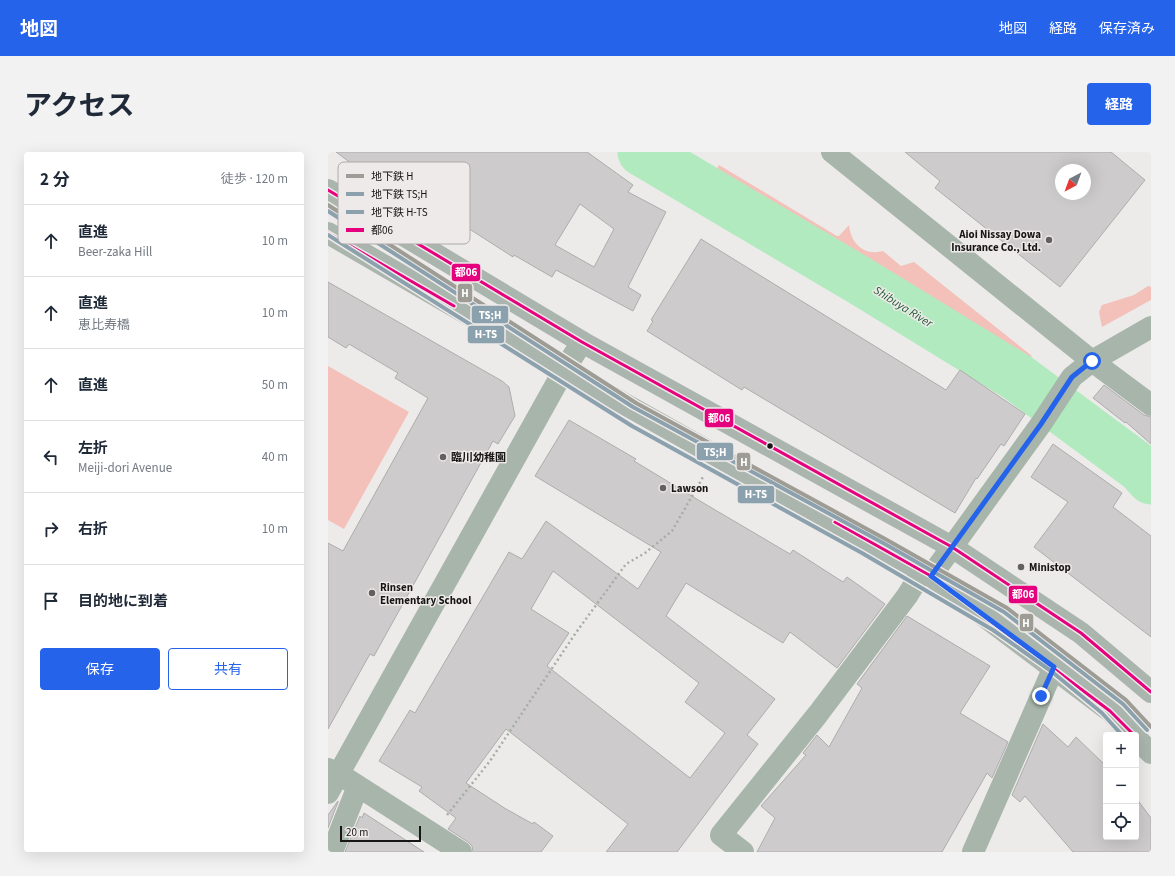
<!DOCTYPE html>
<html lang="ja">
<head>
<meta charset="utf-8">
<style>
  :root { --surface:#fff; --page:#f2f2f3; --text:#1f2937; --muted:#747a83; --line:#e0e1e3; --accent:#2563eb }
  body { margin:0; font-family:"Source Sans 3","Noto Sans JP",sans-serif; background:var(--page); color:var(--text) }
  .controls { position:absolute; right:12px; bottom:12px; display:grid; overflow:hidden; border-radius:4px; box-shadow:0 4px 16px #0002 }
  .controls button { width:36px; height:36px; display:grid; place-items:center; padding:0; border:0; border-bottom:1px solid var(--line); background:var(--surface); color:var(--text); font:20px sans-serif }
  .compass { position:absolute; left:727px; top:12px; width:36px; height:36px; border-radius:50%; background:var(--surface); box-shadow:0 4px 16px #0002; rotate:221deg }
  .scale { position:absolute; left:12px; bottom:10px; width:81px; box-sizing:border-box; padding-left:4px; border:2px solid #171515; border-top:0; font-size:11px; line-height:14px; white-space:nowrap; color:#171515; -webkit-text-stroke:3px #eeeae9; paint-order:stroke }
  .stop { position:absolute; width:12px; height:12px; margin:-9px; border:3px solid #2563eb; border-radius:50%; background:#fff }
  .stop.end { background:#2563eb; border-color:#fff; box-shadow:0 1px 4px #0008 }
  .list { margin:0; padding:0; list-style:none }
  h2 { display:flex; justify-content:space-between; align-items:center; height:52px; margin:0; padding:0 16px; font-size:17px }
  h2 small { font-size:13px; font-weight:400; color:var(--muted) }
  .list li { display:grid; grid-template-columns:26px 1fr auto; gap:12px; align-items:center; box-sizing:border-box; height:72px; padding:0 16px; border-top:1px solid var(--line) }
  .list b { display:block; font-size:15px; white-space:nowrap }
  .list p { margin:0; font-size:13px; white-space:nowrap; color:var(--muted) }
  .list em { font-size:13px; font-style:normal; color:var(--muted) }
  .actions { display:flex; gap:8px; padding:12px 16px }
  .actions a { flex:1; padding:9px 0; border:1px solid var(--accent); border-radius:4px; text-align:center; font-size:14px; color:var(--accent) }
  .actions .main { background:var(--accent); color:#fff }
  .icon { flex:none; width:22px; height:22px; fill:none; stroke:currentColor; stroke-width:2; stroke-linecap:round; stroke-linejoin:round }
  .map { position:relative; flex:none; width:823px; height:700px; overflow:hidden; border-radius:4px }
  header { display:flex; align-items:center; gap:24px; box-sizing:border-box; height:56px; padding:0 20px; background:var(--accent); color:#fff }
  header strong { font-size:19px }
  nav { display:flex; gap:22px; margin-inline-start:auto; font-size:14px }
  .intro { display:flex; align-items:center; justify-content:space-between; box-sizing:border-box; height:96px; padding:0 24px }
  h1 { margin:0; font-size:28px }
  .button { padding:10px 18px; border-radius:4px; background:var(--accent); color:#fff; font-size:14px; font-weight:700 }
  main { display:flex; gap:24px; padding:0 24px }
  aside { flex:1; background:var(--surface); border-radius:4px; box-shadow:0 4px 16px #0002 }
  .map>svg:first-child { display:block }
  .green { fill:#f3c1ba }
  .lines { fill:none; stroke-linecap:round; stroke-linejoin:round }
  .river { stroke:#b2eabf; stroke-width:49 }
  .building { fill:#cdcbcb; stroke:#aeacac; fill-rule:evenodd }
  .path { stroke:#a5ada6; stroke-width:2.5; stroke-dasharray:2 3; stroke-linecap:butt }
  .minor { stroke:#a7b5aa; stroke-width:22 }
  .major { stroke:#aab5ad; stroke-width:22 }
  .bus-1-casing { stroke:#eeeae9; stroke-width:6 }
  .bus-1 { stroke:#e5007d; stroke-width:3 }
  .metro-1-casing { stroke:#eeeae9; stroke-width:7 }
  .metro-2-casing { stroke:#eeeae9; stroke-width:7 }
  .metro-3-casing { stroke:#eeeae9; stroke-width:7 }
  .metro-1 { stroke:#9d9d95; stroke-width:4 }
  .metro-2 { stroke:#8ba2ae; stroke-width:4 }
  .metro-3 { stroke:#8ba2ae; stroke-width:4 }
  .route { stroke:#2563eb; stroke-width:5 }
  .poi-dot { fill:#626060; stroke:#eeeae9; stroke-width:1.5 }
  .bus-dot { fill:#171515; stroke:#eeeae9; stroke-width:1.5 }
  .labels { text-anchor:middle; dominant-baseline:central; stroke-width:3; stroke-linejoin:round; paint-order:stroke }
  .poi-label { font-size:11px; font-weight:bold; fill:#171515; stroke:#eeeae9; text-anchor:start }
  .water-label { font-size:12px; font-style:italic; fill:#235d36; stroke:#eeeae9 }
  .key { fill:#eeeae9; stroke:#aeaaa9; stroke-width:1 }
  .key-label { font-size:11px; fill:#171515 }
  .line-badge { stroke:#eeeae9; stroke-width:1.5 }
  .badge-label { font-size:11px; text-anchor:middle; font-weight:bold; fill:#fff }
</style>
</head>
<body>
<header>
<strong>地図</strong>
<nav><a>地図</a><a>経路</a><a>保存済み</a></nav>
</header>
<div class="intro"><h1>アクセス</h1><a class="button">経路</a></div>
<main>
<aside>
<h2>2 分<small>徒歩 · 120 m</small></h2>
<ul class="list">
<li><svg class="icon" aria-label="ahead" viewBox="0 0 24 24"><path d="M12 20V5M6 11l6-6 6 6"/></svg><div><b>直進</b><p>Beer-zaka Hill</p></div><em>10 m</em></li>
<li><svg class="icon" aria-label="ahead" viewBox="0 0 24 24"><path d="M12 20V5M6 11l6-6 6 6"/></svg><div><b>直進</b><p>恵比寿橋</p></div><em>10 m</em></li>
<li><svg class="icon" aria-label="ahead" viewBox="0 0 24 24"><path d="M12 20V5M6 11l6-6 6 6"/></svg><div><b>直進</b></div><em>50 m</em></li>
<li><svg class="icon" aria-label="left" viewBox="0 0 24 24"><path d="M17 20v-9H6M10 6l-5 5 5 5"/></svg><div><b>左折</b><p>Meiji-dori Avenue</p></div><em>40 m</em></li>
<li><svg class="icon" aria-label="right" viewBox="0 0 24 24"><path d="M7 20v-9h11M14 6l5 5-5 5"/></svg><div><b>右折</b></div><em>10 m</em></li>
<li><svg class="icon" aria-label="arrive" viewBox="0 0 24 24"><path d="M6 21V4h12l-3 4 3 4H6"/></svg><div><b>目的地に到着</b></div></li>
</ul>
<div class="actions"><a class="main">保存</a><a>共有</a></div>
</aside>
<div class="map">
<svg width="823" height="700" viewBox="0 0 823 700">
  <rect width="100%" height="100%" fill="#edebea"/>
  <!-- green -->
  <path class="green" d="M391,13l118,71h2l10,-11c2,19 15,31 34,26l18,15 13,-4 118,94 -4,3 -312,-189z
    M820,134l3,1v13l-49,27 -3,-15 3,-7 32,-10z
    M0,214l81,46 -65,117 -16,-9z"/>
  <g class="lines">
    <!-- river -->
    <path class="river" d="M314,0l220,130 155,95 123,91 11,12"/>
  </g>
  <!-- building -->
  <path class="building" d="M8,0h251l46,33 -5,7 38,20 -38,75 13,8 -8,16 -77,-41 -4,7 -38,-22 -1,2 -95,-61 -4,5 -35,-25 -4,5zM252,52l34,25 -20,38 -39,-22z
    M577,0h206l34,28 -85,107 -125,-99 5,-7zM733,18h24v24h-24z
    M373,87l245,151 14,-20 65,44 -21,32 -3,-2 -24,35 -1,-1 -21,35 -211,-126 -2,3 -95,-59 6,-10 -2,-1z
    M0,130l174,99 7,6 6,29 -17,28 -5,-3 -119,215 -4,-2 -42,75v-186l15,8 85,-153 -33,-20 3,-5 -49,-29 -3,4 -18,-11z
    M776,233l40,30 7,2v27l-25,-22 -1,1 -32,-25z
    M241,268l67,39 -2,2 66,40 90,53 3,-4 50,32 4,-5 38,27 -48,64 -47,-36 -7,11 -97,-60 -20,33 109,83 -28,36 11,9 -81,108h-71l22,-28 -122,-95 -40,54 40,26 27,15 1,-2 19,14 -12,16h-68l-1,-6 -4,-4 -20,-13 8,-11 -37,-27 3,-4 -43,-26 31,-51 5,3 94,-161 13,7 24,-38 92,68 23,-37 -126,-76zM225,419l146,112 -14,19 40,31 -35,45 -143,-112 22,-33 -38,-24z
    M725,292l69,49 -9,14 38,29v101l-117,-90 34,-45 -37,-25z
    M579,464l83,50 -30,47 48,29 -16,36 -5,-5 -45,79h-185l18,-34 -14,-12 45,-51 -3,-2 14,-18 12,12 33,-59 -5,-4z
    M715,572l25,23 8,-10 30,29v71h30v-39l15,20v34h-78l-48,-56 -5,6 -8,-7z
    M10,649v1l-10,26v-13z
    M36,661l60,39h-79l15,-36 2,2z"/>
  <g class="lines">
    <!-- path -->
    <path class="path" d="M119,663l43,-54 85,-127 51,-70 19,-11 27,-22 31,-54"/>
    <!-- minor -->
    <path class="minor" d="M504,0l260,209 59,44
      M603,424l110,-152 31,-47 20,-16 59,-34
      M0,617l11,5 122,78
      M0,641l236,-423 18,-28
      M4,700l26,-66
      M415,700l-22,-17 97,-121 89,-118 15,-24
      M645,700l81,-185"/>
    <!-- major -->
    <path class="major" d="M0,38l254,152 370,205 129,86 70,59
      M0,81l236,137 367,206 179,135 24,24
      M808,586l15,15"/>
    <!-- bus-1 casing -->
    <g class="bus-1-casing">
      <path id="bus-1" d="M0,38l254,152 370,205 129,86 70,59
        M0,81l126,73
        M507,370l96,54 179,135 24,24"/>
    </g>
    <!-- bus-1 -->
    <use href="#bus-1" class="bus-1"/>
    <!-- metro-1 casing -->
    <g class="metro-1-casing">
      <path id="metro-1" d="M0,53l308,198 251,137 120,68 119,92 25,27"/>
    </g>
    <!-- metro-2 casing -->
    <g class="metro-2-casing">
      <path id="metro-2" d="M0,59l305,196 252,137 119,68 119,92 24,26"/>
    </g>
    <!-- metro-3 casing -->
    <g class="metro-3-casing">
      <path id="metro-3" d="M0,83l304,191 230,127 131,77 58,41 51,42 20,22"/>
    </g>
    <!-- metro-1 -->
    <use href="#metro-1" class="metro-1"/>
    <!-- metro-2 -->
    <use href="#metro-2" class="metro-2"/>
    <!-- metro-3 -->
    <use href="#metro-3" class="metro-3"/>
  </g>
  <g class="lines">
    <!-- route -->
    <path class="route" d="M713,544l13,-29 -123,-91 110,-152 31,-47 20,-16"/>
  </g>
  <!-- markers -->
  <g class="poi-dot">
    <circle cx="721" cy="88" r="4"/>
    <circle cx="115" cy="305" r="4"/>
    <circle cx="335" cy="336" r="4"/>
    <circle cx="693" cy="415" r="4"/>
    <circle cx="44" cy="441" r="4"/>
  </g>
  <circle class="bus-dot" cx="442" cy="294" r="3.5"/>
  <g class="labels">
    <!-- poi labels -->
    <g class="poi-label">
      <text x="713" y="82" text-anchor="end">Aioi Nissay Dowa<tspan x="713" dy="13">Insurance Co., Ltd.</tspan></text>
      <text x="123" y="305">臨川幼稚園</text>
      <text x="343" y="336">Lawson</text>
      <text x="701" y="415">Ministop</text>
      <text x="52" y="435">Rinsen<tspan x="52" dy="13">Elementary School</tspan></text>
    </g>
    <!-- water labels -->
    <g class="water-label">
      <text transform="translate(575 155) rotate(32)">Shibuya River</text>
    </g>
  </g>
  <!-- legend -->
  <rect x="10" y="10" width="132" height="82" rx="6" class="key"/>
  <rect x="18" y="22" width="18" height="4" fill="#9d9d95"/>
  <rect x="18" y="40" width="18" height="4" fill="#8ba2ae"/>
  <rect x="18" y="58" width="18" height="4" fill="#8ba2ae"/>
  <rect x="18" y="76" width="18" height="4" fill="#e5007d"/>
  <g class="key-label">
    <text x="43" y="28">地下鉄 H</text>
    <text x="43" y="46">地下鉄 TS;H</text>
    <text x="43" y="64">地下鉄 H-TS</text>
    <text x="43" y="82">都06</text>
  </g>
  <g class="line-badge">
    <rect x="123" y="111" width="30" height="19" rx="4" fill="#e5007d"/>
    <rect x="129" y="131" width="16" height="20" rx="4" fill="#9d9d95"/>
    <rect x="143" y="153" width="38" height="19" rx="4" fill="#8ba2ae"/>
    <rect x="139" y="173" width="38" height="19" rx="4" fill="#8ba2ae"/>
    <rect x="376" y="256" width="30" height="20" rx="4" fill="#e5007d"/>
    <rect x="368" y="290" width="38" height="19" rx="4" fill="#8ba2ae"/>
    <rect x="408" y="300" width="15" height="19" rx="4" fill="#9d9d95"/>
    <rect x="409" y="333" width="38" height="19" rx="4" fill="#8ba2ae"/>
    <rect x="680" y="433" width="30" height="19" rx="4" fill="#e5007d"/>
    <rect x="691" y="461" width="15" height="19" rx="4" fill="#9d9d95"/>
  </g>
  <g class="badge-label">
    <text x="138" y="124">都06</text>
    <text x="137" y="145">H</text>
    <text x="162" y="167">TS;H</text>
    <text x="158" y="186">H-TS</text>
    <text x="391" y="270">都06</text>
    <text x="387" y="304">TS;H</text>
    <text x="416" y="314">H</text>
    <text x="428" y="346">H-TS</text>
    <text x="695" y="446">都06</text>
    <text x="698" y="475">H</text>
  </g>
</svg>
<div class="controls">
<button>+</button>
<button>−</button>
<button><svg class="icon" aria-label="locate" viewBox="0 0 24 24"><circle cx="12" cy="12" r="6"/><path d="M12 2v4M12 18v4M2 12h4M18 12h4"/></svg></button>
</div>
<svg class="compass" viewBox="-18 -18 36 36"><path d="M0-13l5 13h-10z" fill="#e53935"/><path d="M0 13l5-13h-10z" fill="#747a83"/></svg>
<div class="scale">20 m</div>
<div class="stop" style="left:764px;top:209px"></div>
<div class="stop end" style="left:713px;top:544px"></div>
</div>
</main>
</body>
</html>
